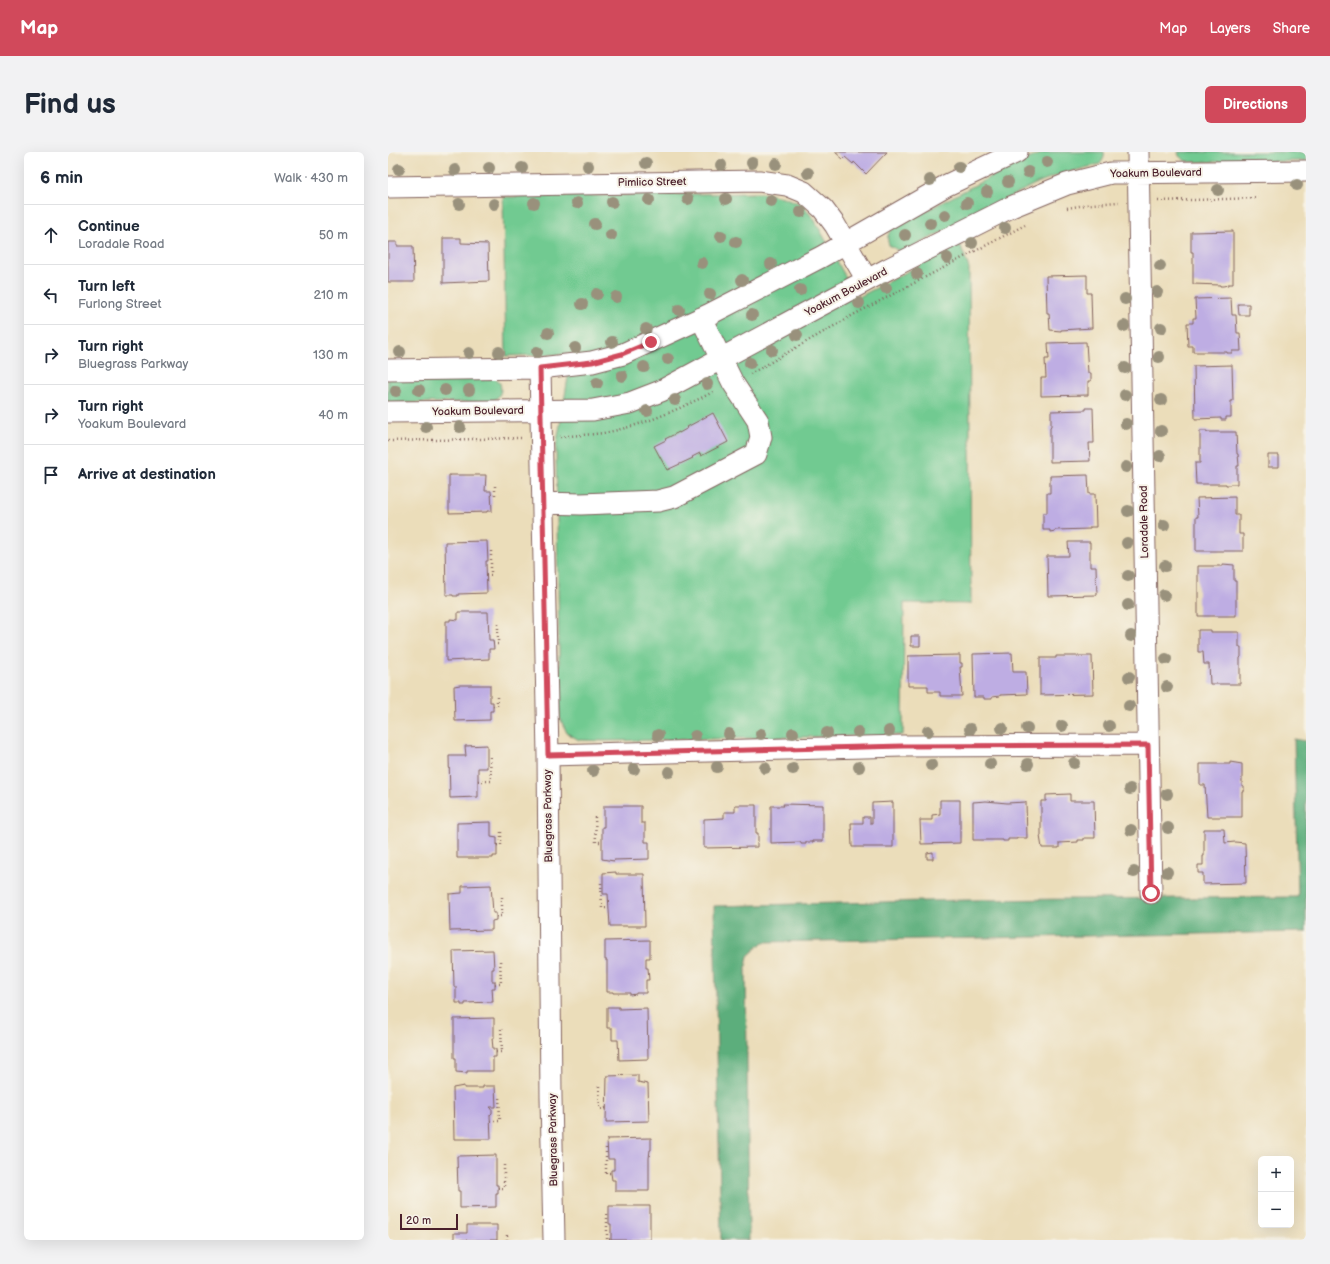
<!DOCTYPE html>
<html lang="en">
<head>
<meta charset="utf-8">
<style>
  :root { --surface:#fff; --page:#f2f2f3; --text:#1f2937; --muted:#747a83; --line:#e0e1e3; --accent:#d1495b }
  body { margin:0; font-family:"Balsamiq Sans",sans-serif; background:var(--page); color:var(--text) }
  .controls { position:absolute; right:12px; bottom:12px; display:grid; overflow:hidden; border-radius:6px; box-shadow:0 4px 16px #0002 }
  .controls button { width:36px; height:36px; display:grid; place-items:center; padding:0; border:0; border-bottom:1px solid var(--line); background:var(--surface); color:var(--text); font:20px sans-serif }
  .scale { position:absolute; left:12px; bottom:10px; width:58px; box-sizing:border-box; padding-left:4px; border:2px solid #4a1f2b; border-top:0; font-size:11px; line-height:14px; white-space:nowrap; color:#4a1f2b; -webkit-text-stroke:3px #f7f3e8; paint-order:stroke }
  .stop { position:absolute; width:12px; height:12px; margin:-9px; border:3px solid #d1495b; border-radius:50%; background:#fff }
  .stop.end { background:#d1495b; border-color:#fff; box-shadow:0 1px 4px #0008 }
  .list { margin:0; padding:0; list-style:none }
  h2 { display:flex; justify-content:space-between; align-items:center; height:52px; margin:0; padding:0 16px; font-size:17px }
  h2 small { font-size:13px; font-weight:400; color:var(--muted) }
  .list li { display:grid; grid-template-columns:26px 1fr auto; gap:12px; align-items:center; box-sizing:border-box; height:60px; padding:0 16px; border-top:1px solid var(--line) }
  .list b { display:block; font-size:15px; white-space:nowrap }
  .list p { margin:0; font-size:13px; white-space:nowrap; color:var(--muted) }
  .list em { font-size:13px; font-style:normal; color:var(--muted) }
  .icon { flex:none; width:22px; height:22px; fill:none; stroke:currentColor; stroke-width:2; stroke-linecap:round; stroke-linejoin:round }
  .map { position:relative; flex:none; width:918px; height:1088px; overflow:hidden; border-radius:6px }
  header { display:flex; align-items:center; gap:24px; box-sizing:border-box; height:56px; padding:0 20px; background:var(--accent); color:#fff }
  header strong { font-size:19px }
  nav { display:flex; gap:22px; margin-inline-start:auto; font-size:14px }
  .intro { display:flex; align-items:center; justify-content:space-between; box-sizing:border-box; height:96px; padding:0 24px }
  h1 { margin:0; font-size:28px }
  .button { padding:10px 18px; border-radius:6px; background:var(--accent); color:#fff; font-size:14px; font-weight:700 }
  main { display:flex; gap:24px; padding:0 24px }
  aside { flex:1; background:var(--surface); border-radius:6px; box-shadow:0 4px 16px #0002 }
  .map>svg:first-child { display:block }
  .green { fill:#71ca91; stroke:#5e745e }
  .forest { fill:#5cae7b; stroke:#536653 }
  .building { fill:#beade3 }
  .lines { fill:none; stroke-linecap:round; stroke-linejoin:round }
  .minor-casing { stroke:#82625d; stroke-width:23 }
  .path { stroke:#82625d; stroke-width:2.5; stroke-dasharray:1 3; stroke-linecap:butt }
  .minor { stroke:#fff; stroke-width:21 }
  .tree { fill:#99917c }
  .route { stroke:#d1495b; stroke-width:5 }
  .labels { text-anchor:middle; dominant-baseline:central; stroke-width:4; stroke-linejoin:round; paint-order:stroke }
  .street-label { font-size:11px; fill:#4a1f2b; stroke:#f7f3e8 }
</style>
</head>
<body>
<header>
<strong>Map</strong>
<nav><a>Map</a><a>Layers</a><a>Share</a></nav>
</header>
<div class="intro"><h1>Find us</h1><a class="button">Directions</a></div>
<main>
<aside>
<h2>6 min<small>Walk · 430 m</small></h2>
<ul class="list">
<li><svg class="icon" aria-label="ahead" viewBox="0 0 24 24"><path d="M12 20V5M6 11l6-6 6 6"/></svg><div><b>Continue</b><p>Loradale Road</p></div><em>50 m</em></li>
<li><svg class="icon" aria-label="left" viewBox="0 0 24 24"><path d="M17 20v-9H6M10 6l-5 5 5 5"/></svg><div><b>Turn left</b><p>Furlong Street</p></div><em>210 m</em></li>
<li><svg class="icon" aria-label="right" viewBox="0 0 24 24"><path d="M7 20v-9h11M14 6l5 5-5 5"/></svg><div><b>Turn right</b><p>Bluegrass Parkway</p></div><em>130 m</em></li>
<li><svg class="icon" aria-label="right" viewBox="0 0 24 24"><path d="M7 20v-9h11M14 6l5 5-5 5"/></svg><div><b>Turn right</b><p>Yoakum Boulevard</p></div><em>40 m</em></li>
<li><svg class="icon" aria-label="arrive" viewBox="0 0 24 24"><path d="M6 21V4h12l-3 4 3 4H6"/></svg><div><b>Arrive at destination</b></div></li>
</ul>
</aside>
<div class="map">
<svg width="918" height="1088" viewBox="0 0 918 1088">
  <rect width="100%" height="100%" fill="#f7f3e8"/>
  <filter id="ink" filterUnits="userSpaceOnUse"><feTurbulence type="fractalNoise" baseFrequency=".025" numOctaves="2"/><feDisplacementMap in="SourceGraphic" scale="8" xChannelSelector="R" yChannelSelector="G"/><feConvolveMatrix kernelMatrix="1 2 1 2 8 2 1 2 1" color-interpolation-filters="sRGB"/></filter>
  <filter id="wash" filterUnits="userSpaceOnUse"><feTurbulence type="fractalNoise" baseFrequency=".012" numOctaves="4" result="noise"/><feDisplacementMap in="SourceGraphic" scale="16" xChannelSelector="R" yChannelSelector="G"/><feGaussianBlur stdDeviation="0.9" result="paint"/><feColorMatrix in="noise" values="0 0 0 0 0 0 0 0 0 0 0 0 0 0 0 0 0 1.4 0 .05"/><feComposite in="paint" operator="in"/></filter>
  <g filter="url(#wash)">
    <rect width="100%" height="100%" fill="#ebddba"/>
    <!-- green -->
    <path class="green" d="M658,0h58c1,5 -1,8 -4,12l-42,11 -21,8 -130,67 -8,1 -10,-6c-3,-8 -1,-13 6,-18l120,-63z
      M790,0h128v9l-119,1 -8,-6z
      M373,41l22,4 18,7 13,15 43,79 103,-54 9,24 2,336 -67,-1 -1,132 -298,6 -26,-1 -12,-7 -7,-15 -4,-270 16,-94 -66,2 -3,-159z
      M0,225l107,1 4,3c4,9 2,16 -8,21l-103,1z"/>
    <!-- forest -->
    <path class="forest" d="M906,587l12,2v191l-543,10 -15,14 -2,11 3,273h-28l-7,-334 252,-6 332,-3z"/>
    <g id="blocks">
      <!-- building -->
      <path class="building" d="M447,0h52l-21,22 -12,-12 -1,2 -8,-7 -2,2z
        M845,79v53h-5v1l-5,1h-3v-1l-27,-1v-32h-2v-20z
        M55,86h18v5l27,1 1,37 -46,2z
        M0,90h9v4h16l1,36h-26z
        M699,123v18h4l1,35 -31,2v1l-11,-1 -1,-17h-2l-1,-37z
        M843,146l1,17h4l1,18h3l1,18h-9v2h-5v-1h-34v-6h-5l-1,-23h6v-5h3l-1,-19z
        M850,152h11v11h-10z
        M698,190l2,31h3v8h-3v14l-47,1v-18h5l-1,-19h4l-1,-16z
        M844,213l1,36h-2v16h-5v3h-5v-2l-26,1 -1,-53z
        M698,256h7l1,35h-5l1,18 -40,1v-35l1,-1v-15l35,-1z
        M325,261l15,29 -27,14 -1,-3 -8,4 1,1 -26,12 -13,-24 12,-6 -1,-1 14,-7v1l9,-5 -1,-1z
        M812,279h7v1h29l1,22h1l1,12h-2v18h-7v1h-4v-1h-30l-1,-21h5z
        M880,303h11v12h-11z
        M61,323h37l-1,16h6l1,20h-5v1l-38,1z
        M700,323l1,19h6l1,33h-6v2l-35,1v1l-5,1v-2h-7v-17h4v-20h3v-17z
        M847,345v18h4v19h4v17h-47v-34h2l-1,-19z
        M99,389l1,20h-2l1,32 -29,1v2h-5v-1h-7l-1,-53z
        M680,390h22v25h6l1,28 -49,1 -1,-40h22z
        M835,412l11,1v16h2v35h-38v-50h25z
        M70,460h30l1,28h4l1,9h-5v10l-43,2v-40h4v-2l8,1z
        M810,478h13v2h28v15h2v10l-1,1v26h-30l-1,-20h-5l-1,-12h-5z
        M523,484h9v10h-9z
        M624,501l1,19h13l1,22 -27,1v1l-8,1v2h-8v-2h-10l-1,-43z
        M572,503v8h2v4h-2l2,29h-22v-4h-12v-6h-20v-30z
        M668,504h36l1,38 -53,1v-37h16z
        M72,533h30v17h3v9h-3v9l-35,1 -1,-35z
        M99,593v23h-9v29l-28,1 -1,-42h17l-1,-10z
        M842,610l12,2v22h2v5h-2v26h-35l-2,-32h-5v-21h30z
        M682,642v7h24l1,37h-11v2h-6v2l-19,1v5h-17l-2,-12h1v-35h5v-6z
        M552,648h20v43l-39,1 -1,-24h12v-5l8,-1z
        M598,649l21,2 19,-1 1,36h-10v1h-9v2h-5v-1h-30v-38z
        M505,650v45h-41l-1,-24h12v-6h7v6h2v-20z
        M395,652l40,1v36h-10v1h-7v2h-5v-2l-30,1v-37h13z
        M347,653h21v28h2v9h-1v5l-53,1v-29l20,-1v-6h11z
        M216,654h37v17h4v19h4v17l-35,1v1l-12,-2v-32h2z
        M103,670v15l6,1v18h-4v2h-36v-35z
        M816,677h20l1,14 10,-1 10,1 1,40 -43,1v-11h-5v-8h5v-9h1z
        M545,700v7h-6v-6z
        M228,720v2h28l1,52h-35l-2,-32h-5v-21z
        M103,733l2,28h3v7l-4,1v9l-42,1 -1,-37 13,-1v-7z
        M262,788v18h-4v10h2l1,12h-3v13h-10v1l-6,1v-2h-17v-1h-6v-32h-2v-19z
        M105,798l1,19h-2v12h3v7h-3l1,14 -28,1v2h-4v-2h-5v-16h-2l-1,-36z
        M219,855h12v2l28,-1 1,51 -29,1 -1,-20h-6v-12h-5z
        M106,866v20h-2l1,11h3v8h-3v14h-26v2l-11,-1v-14h-2v-39z
        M250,923v7l10,2 1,37 -43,1 1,-46z
        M76,934v2h19v-2h12l1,21h-6l2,2v4l-2,2 1,24h-37l-1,-51z
        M263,986v12h-1l-1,8v33h-34v-11h-3l-1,-7v-3h3v-11h-6l-1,-20z
        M108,1003v30h2v8h-2v14l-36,1v-17h-2l-1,-35z
        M221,1054h41v34h-39v-16h-2z
        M79,1073h30v15h-43v-7h13z"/>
    </g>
  </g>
  <g filter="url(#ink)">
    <use href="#blocks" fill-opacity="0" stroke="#82625d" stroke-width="1"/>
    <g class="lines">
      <!-- minor casing -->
      <g class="minor-casing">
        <path id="minor" d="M750,0l13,741
          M0,35l371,-6 28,4 17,7 19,17 12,16 32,55
          M152,216l8,387 3,342 3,143
          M0,218l152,-2 52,-6 31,-8 85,-39 113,-58 126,-72 70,-33
          M0,260l205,-2 37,-7 31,-12 227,-122 123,-62 56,-23 44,-11 195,-2
          M155,351l38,1 77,-3 16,-4 82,-43 5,-17 -3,-16 -25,-38 -32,-65
          M160,603l355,-9 245,-1"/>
      </g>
      <!-- path -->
      <path class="path" d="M770,49l100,-3
        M679,56l25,-4 27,-2
        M362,222l105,-60 170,-89
        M172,285c15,-2 29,-2 43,-4 40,-7 76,-24 112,-42
        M0,289l133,-3
        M103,343h4v-12
        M98,423h5v-25
        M105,492h5v-23
        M105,554h4v-12
        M90,629h13l-1,-25
        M207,665l1,25h6
        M109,693h4v-14
        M213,731l1,25h7
        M108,764h6v-22
        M107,832h6l-1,-25
        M108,900h6l-1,-25
        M211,934l1,23 6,-1
        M102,969h10l-1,-26
        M218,996v25h5
        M110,1036h6v-25
        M219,1062v26l4,-1
        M119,1083v5"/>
      <!-- minor -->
      <use href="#minor" class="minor"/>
    </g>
    <!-- trees -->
    <g class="tree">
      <circle cx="659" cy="10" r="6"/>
      <circle cx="258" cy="11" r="6"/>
      <circle cx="364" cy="11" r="6"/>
      <circle cx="388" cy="12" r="6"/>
      <circle cx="333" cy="13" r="6"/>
      <circle cx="200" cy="14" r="6"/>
      <circle cx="571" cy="15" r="6"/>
      <circle cx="101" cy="16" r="6"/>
      <circle cx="134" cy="16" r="6"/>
      <circle cx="11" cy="17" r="6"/>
      <circle cx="67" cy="18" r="6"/>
      <circle cx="640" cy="20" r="6"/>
      <circle cx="420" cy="21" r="6"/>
      <circle cx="542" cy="28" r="6"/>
      <circle cx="620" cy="30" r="6"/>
      <circle cx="909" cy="33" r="6"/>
      <circle cx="830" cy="38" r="6"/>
      <circle cx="599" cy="40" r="6"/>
      <circle cx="300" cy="47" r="6"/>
      <circle cx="338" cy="47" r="6"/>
      <circle cx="261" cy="48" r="6"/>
      <circle cx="383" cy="49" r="6"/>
      <circle cx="224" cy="50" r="6"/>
      <circle cx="146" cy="51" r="6"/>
      <circle cx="189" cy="51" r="6"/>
      <circle cx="579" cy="51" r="6"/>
      <circle cx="71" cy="52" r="6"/>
      <circle cx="106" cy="52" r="6"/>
      <circle cx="413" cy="60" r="6"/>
      <circle cx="557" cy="63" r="6"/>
      <circle cx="542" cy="71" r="6"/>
      <circle cx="207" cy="72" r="6"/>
      <circle cx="617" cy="76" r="6"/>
      <circle cx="223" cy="83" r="6"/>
      <circle cx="517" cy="83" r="6"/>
      <circle cx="333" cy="84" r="6"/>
      <circle cx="348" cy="90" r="6"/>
      <circle cx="584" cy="91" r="6"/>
      <circle cx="559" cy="106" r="6"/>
      <circle cx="314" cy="111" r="6"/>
      <circle cx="383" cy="112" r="6"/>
      <circle cx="772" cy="114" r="6"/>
      <circle cx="529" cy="122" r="6"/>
      <circle cx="354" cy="128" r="6"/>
      <circle cx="498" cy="136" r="6"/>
      <circle cx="412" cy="138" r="6"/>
      <circle cx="769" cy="140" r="6"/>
      <circle cx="209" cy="142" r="6"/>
      <circle cx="322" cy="142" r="6"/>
      <circle cx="228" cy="145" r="6"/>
      <circle cx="737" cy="147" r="6"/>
      <circle cx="471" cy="151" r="6"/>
      <circle cx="194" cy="152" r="6"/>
      <circle cx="291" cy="158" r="6"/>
      <circle cx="364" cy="163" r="6"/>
      <circle cx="736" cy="174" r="6"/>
      <circle cx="773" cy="176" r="6"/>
      <circle cx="258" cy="177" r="6"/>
      <circle cx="160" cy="181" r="6"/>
      <circle cx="409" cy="183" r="6"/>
      <circle cx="224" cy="190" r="6"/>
      <circle cx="187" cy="196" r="6"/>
      <circle cx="384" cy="198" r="6"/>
      <circle cx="12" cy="200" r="6"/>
      <circle cx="111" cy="200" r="6"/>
      <circle cx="149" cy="200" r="6"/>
      <circle cx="81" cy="201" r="6"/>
      <circle cx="771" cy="205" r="6"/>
      <circle cx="280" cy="207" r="6"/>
      <circle cx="362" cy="211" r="6"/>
      <circle cx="256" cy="215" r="6"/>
      <circle cx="737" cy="216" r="6"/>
      <circle cx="234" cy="224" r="6"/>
      <circle cx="209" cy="231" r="6"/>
      <circle cx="319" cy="232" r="6"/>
      <circle cx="31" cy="238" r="6"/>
      <circle cx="57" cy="238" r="6"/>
      <circle cx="81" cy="238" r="6"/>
      <circle cx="8" cy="239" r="6"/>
      <circle cx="737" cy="243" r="6"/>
      <circle cx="287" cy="248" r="6"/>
      <circle cx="773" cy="248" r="6"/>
      <circle cx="259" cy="259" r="6"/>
      <circle cx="738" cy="272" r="6"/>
      <circle cx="38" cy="275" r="6"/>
      <circle cx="72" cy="275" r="6"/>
      <circle cx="773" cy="279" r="6"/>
      <circle cx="772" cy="304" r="6"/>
      <circle cx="738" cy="315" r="6"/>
      <circle cx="740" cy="359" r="6"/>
      <circle cx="776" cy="373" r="6"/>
      <circle cx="739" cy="391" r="6"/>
      <circle cx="777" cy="414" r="6"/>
      <circle cx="740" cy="424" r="6"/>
      <circle cx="776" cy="443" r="6"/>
      <circle cx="740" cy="453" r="6"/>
      <circle cx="743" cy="484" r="6"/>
      <circle cx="778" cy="507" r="6"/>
      <circle cx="741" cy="525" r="6"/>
      <circle cx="779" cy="535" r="6"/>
      <circle cx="741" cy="554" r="6"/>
      <circle cx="674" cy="574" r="6"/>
      <circle cx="721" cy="574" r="6"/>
      <circle cx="614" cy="576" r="6"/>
      <circle cx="639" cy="576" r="6"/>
      <circle cx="582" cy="577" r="6"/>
      <circle cx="501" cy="579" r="6"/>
      <circle cx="540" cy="579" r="6"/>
      <circle cx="470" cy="580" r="6"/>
      <circle cx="405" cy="581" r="6"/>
      <circle cx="439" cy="581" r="6"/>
      <circle cx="341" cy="582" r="6"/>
      <circle cx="373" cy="582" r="6"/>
      <circle cx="270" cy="583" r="6"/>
      <circle cx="307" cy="584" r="6"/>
      <circle cx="686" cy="611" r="6"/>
      <circle cx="602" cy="612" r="6"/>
      <circle cx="640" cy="612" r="6"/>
      <circle cx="543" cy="613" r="6"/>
      <circle cx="329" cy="615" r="6"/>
      <circle cx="471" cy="615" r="6"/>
      <circle cx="377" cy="616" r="6"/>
      <circle cx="246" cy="617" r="6"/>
      <circle cx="405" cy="617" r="6"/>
      <circle cx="205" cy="619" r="6"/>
      <circle cx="281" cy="620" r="6"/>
      <circle cx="742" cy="637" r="6"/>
      <circle cx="779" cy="642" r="6"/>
      <circle cx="780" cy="676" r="6"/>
      <circle cx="743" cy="678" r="6"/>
      <circle cx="746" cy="720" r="6"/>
      <circle cx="779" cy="720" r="6"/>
    </g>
  </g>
  <g class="lines" filter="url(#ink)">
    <!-- route -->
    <path class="route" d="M263,190l-29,12 -30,8 -52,6 8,387 355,-9 245,-1 3,148"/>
  </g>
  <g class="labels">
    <!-- street labels -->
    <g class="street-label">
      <text transform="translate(768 21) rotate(-1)">Yoakum Boulevard</text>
      <text transform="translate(264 30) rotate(-1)">Pimlico Street</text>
      <text transform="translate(458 140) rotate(-28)">Yoakum Boulevard</text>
      <text transform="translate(90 259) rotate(-1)">Yoakum Boulevard</text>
      <text transform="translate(756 370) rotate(-91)">Loradale Road</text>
      <text transform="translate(160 664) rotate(-91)">Bluegrass Parkway</text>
      <text transform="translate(165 988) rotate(-91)">Bluegrass Parkway</text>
    </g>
  </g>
</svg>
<div class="controls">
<button>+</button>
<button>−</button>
</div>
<div class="scale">20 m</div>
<div class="stop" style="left:763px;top:741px"></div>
<div class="stop end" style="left:263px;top:190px"></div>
</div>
</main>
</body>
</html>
